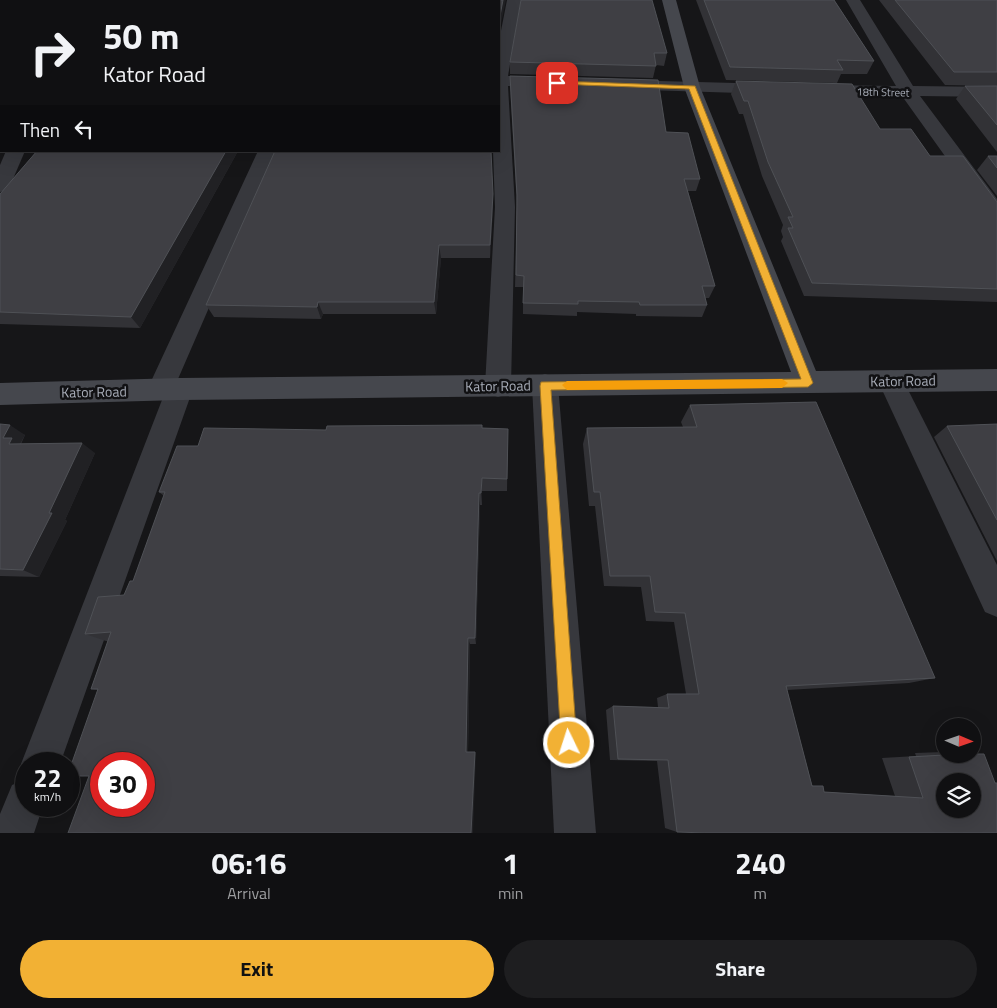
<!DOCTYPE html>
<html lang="en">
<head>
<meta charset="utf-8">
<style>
  :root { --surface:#101012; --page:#1e1e20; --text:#f1f3f6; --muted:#9c9d9f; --line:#303032; --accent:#f2b134 }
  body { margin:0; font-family:"Titillium Web",sans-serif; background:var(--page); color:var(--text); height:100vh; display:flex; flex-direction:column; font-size:19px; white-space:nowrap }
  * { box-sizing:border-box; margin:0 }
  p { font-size:16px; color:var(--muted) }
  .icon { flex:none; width:28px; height:28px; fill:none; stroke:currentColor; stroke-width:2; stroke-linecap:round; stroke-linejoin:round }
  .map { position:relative; height:833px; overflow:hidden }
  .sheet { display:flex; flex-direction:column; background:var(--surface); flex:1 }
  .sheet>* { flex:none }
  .guide { position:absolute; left:0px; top:0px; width:500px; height:152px; box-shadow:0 5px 20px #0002,0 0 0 1px var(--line); background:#101012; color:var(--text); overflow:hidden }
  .needle { width:32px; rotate:92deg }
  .buttons { position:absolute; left:936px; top:718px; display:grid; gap:10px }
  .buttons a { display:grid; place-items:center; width:45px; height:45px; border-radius:50%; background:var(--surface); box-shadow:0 5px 20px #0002,0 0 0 1px var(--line); font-size:25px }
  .speed { position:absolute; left:15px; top:752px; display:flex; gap:10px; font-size:25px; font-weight:700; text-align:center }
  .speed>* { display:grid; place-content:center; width:65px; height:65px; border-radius:50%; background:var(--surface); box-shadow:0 5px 20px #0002,0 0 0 1px var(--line); line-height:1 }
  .speed small { font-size:12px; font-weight:400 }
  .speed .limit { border:8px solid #d22; background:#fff; color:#111 }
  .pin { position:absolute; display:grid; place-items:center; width:42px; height:42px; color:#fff; margin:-21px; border-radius:10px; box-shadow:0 2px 8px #0006 }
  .me { position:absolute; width:55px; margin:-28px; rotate:356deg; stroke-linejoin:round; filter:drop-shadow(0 0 4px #0008) }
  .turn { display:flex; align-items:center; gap:18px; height:105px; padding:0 20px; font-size:22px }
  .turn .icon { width:65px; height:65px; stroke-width:2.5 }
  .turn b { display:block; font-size:35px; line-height:42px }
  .then { display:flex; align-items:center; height:48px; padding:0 20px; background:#0003; gap:10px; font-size:19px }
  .eta { display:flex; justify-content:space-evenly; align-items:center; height:85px; text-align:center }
  .eta b { font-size:30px; font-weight:700; line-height:35px }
  .action { display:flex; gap:10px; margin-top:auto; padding:10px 20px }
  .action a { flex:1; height:58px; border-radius:30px; background:var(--accent); color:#111; font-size:20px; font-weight:700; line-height:58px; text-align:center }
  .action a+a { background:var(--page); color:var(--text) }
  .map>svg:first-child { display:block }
</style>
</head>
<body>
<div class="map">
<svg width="997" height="833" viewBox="0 0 997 833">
  <rect width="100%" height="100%" fill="#161618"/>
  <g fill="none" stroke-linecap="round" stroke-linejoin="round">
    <g fill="#37383d" fill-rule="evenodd">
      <path d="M507 0H521L508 76 548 77 554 78 556 82 554 86 548 87 508 86 515 207 511 386 507 394 498 397 489 394 485 386 495 207 493 151H499V41Z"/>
      <path d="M846 0H860L913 86 997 87V97L920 96 997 199V221L990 219 902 96 819 95 813 94 811 90 813 86 819 85 896 86Z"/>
      <path d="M0 60 1 61V71H0Z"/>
      <path d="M621 80 771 84 777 85 779 89 777 93 771 94 615 89 613 85 615 81Z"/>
      <path d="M6 151H25L10 186 7 190 0 192V165Z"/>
      <path d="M258 151H277L178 379 189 381 193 389 60 764H26V778L21 764 162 400 151 398 147 390Z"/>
      <path d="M891 370 900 374 997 565V617L985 612 878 381 882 374Z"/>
      <path d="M545 374 554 377 558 385 596 833H554L532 385 536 377Z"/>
      <path d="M26 779V806H43L34 833H0V814L12 785Z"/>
    </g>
    <path fill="#45474d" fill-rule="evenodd" d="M662 0H676L700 87 816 371 997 369V391L180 400 0 405V383L180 378 791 372 684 87Z"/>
  </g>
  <g fill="#323236">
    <path d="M0 0 1 1V58H0Z"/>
    <path d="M521 0 667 53 664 66 656 65 653 78 510 74V62Z"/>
    <path d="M696 0H834L874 61 867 74H841L837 83 726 80Z"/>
    <path d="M879 0H997V152L956 99 965 86H995L945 85Z"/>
    <path d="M510 76 666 132 700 179 696 191H688L715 286 709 298H705L707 305 702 317 636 316V314L577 312V316L523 314V287H515L517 207 510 88Z"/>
    <path d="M736 81 880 129 930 156 997 202V302L804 296 781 241 783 237 781 231 783 225 762 176 743 114H739L731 94Z"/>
    <path d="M37 151H238L140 328 0 324V194Z"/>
    <path d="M988 156H997V196L977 170Z"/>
    <path d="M493 207 490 258H441L436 314H323L321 319 214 317 206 305Z"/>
    <path d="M690 405 935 678 909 683 787 690 812 785 824 792 895 796 882 758 916 756 915 753 943 752 997 833 677 832 665 828 657 761 610 760 606 710 613 706 658 707 657 698 667 694H686L674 622 646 621 641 587 604 586 595 506H589L583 444 587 428 683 427 681 422Z"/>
    <path d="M0 424 25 435 21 444 95 453 65 520 67 521 39 577 0 576Z"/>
    <path d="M997 424V561L934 437 947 426Z"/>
    <path d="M483 428 508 429 507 491H482V505H480L476 644H470L468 752 476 753 89 776 98 690 91 689 108 641H106L85 634 124 595 133 581 164 496 159 492 198 446 326 430Z"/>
  </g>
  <g fill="#212124">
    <path d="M141 0H172L170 1H138Z"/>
    <path d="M503 0H506L499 33V21Z"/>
    <path d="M226 151H238L140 328 131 317Z"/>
    <path d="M493 194V207L490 258V245Z"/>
    <path d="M439 245 441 258 436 314 434 302Z"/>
    <path d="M318 302 323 314 321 319 317 307Z"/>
    <path d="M10 425 25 435 20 444H9L3 438Z"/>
    <path d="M82 443 95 453 65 520 67 521 39 577 23 570Z"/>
    <path d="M482 478V505L481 493Z"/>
    <path d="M479 493 480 505 476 644 475 638Z"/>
    <path d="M468 638 470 644 468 753 466 752Z"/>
    <path d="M475 752 476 753 473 833H471Z"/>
  </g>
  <g fill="#3f3f44" stroke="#4f5156" fill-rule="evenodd">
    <path d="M0 0H141L138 1H1V46H0Z"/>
    <path d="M173 0H503L499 21V1H172Z"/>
    <path d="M521 0H652L667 53H654L656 66 510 62Z"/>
    <path d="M704 0H834L874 61 837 60 843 70 730 67Z"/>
    <path d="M895 0H997V72H954Z"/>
    <path d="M510 76 658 80 666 132 688 133 700 179H684L715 286H702L707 305H640L639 302 578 301V304L523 303 524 276 516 275 517 195Z"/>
    <path d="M736 81 852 84 880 129H911L930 156H963L997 202V289L812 283 788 228H793L788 217H793L768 162 748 101H744Z"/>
    <path d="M965 86H997V125Z"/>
    <path d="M37 151H226L131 317 0 312V194Z"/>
    <path d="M275 151H491L493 194 490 245H439L434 302H318L317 307 206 305Z"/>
    <path d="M988 156H997V168Z"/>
    <path d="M816 402 935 678 786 686 812 786H823L824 792 923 798 909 757 944 755 943 752H945V754H984L995 783H997V833H706L677 832 668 760 618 759 613 706 669 708 667 694H699L685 613 655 612 650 576H610L600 492H594L587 428 697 427 690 405ZM945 781H972V809H945Z"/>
    <path d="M0 424 10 425 3 438H12L9 444 82 443 49 513H52L23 570 0 569Z"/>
    <path d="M997 424V520L947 426Z"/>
    <path d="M482 425V428L508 429 507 479 482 478 481 493H479L475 638H468L466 752H475L471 833H68L89 776H69V771L98 689H91L111 632 85 634 98 597 124 595 130 581H133L165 492H159L177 446H198L204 428 326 430 327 426ZM101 764H144V806H101Z"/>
  </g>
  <path fill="#f2b134" stroke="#9d7322" d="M557 81 695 86 813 383 808 387 551 390 577 743 575 749 569 751 564 749 561 743 540 386 541 382 801 379 689 89 554 84Z"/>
  <path fill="#f59e0b" d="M782 379 788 383 782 388 567 390 562 385 567 381Z"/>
  <g text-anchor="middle" stroke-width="5" stroke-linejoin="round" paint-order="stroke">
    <g font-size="11" fill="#a8adb8" stroke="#111113">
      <text transform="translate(883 92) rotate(1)" y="4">18th Street</text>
    </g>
    <g font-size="14" fill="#a8adb8" stroke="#111113">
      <text transform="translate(903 381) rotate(-1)" y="5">Kator Road</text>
      <text transform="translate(498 386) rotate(-1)" y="5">Kator Road</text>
      <text transform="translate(94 392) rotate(-1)" y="5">Kator Road</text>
    </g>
  </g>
</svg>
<div class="buttons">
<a><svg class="needle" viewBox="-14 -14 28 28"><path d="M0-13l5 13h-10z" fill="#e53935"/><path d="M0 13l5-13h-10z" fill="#9c9d9f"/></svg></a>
<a><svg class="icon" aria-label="layers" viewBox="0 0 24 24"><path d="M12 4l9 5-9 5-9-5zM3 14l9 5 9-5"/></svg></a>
</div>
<div class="speed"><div>22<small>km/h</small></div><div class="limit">30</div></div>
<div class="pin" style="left:557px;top:83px;background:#d93025"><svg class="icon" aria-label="arrive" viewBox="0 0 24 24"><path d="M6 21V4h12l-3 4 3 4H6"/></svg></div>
<svg class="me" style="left:569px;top:743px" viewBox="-20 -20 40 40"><circle r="17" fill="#f2b134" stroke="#fff" stroke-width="3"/><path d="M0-11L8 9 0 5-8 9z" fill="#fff"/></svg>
<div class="guide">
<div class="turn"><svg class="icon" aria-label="right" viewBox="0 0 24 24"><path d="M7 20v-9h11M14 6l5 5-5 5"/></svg><div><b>50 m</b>Kator Road</div></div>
<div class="then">Then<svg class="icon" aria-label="left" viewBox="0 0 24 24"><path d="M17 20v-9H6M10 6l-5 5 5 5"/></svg></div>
</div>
</div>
<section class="sheet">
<div class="eta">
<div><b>06:16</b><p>Arrival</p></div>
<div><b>1</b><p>min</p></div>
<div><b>240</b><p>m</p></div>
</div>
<div class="action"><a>Exit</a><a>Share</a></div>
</section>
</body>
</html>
